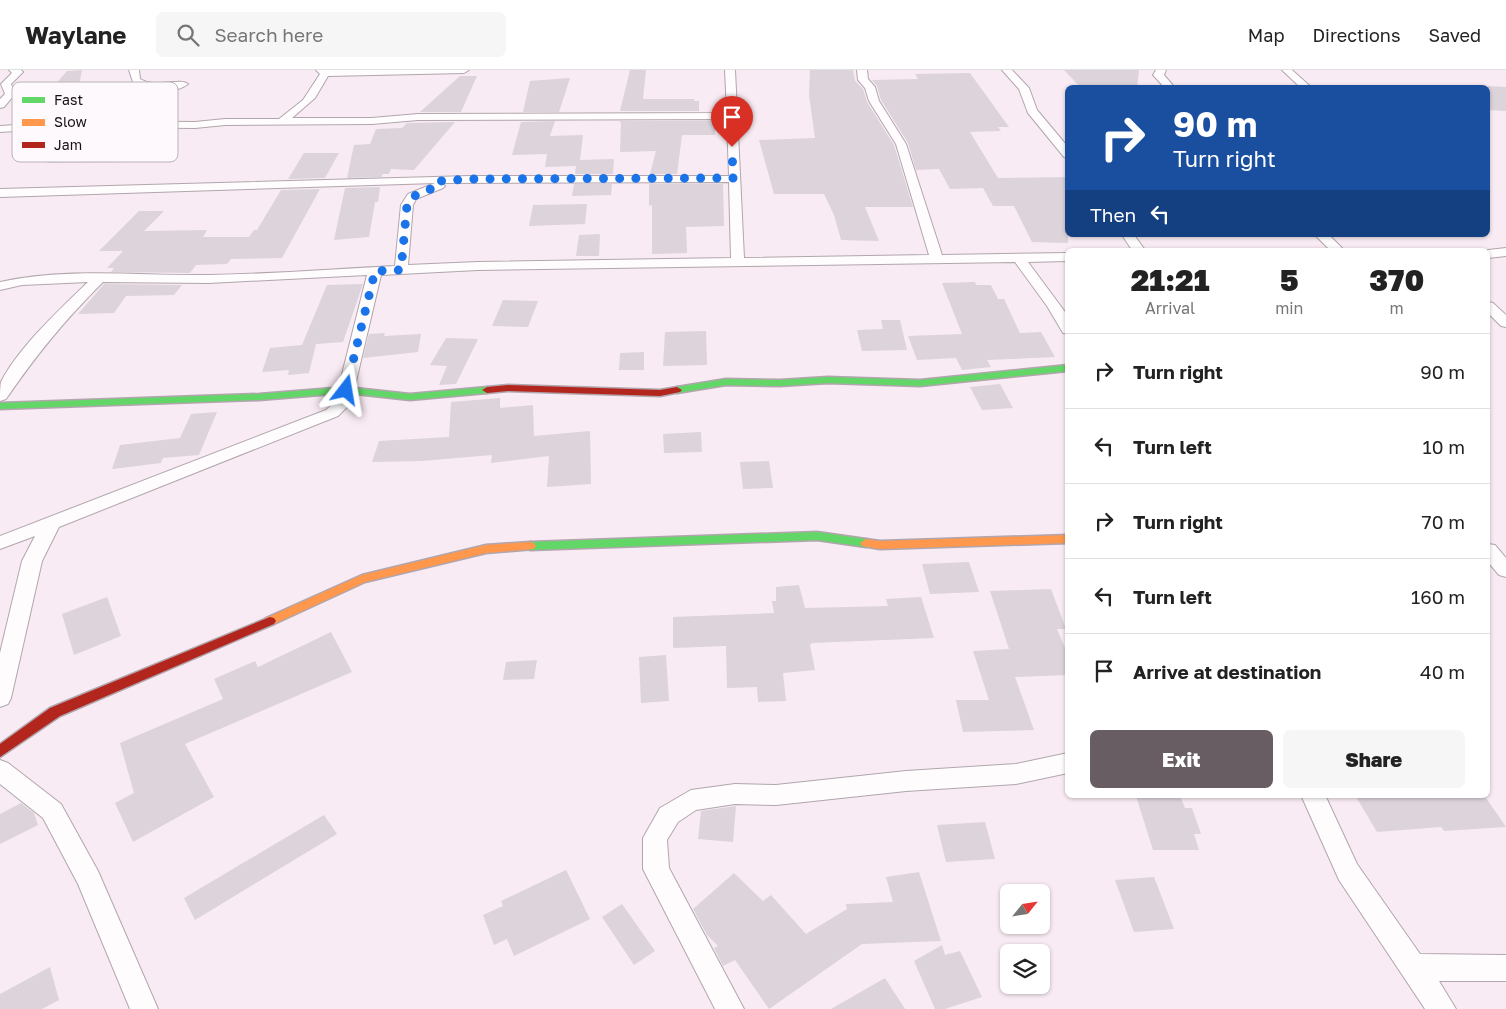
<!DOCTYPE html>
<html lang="en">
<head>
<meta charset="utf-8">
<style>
  :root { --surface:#fff; --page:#f6f6f6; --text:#222; --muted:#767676; --line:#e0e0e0; --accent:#675d63 }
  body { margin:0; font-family:"Golos Text",sans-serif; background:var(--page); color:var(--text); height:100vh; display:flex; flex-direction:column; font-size:19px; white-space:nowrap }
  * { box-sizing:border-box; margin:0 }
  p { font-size:16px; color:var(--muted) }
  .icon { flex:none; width:28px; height:28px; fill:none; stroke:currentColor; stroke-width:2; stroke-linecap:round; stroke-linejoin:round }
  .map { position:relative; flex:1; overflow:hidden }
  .panel { position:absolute; left:1065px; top:178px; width:425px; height:550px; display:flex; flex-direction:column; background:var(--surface); border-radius:8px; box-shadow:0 1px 4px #0004 }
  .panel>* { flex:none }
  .banner { position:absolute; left:1065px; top:15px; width:425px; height:152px; border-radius:8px; box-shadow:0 1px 4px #0004; background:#1a4fa0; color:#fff; overflow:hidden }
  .needle { width:32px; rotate:60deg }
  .tools { position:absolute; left:1000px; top:814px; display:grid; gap:10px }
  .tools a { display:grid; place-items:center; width:50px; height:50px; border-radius:8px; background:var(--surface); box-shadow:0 1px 4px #0004; font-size:25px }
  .pin { position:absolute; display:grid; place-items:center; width:42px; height:42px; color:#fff; margin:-51px -21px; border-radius:50% 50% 50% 0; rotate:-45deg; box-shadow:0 0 5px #0007 }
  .pin .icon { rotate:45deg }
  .me { position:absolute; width:55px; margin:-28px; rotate:14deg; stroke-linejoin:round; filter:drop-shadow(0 0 4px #0008) }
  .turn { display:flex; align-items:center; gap:18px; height:105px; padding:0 25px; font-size:22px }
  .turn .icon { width:65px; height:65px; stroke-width:2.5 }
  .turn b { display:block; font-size:35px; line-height:42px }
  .then { display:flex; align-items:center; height:48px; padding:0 25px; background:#0003; gap:10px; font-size:19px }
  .eta { display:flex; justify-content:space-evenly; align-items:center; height:85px; text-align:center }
  .eta b { font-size:30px; font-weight:800; line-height:35px }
  .cta { display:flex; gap:10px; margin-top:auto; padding:10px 25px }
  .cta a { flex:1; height:58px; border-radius:8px; background:var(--accent); color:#fff; font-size:20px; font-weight:800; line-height:58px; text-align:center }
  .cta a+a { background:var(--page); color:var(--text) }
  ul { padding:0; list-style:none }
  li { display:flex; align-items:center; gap:15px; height:75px; padding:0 25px; border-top:1px solid var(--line) }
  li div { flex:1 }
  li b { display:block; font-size:19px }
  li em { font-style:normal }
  header { display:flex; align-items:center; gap:30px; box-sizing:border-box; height:70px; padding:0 25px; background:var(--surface); border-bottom:1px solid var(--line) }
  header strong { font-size:24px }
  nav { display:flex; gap:28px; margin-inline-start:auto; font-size:18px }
  .search { width:350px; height:45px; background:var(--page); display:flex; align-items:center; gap:12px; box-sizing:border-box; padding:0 18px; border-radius:8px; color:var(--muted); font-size:19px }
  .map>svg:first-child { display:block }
</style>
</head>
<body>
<header>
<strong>Waylane</strong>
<div class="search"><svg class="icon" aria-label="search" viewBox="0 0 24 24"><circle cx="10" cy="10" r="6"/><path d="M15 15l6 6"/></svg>Search here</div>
<nav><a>Map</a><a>Directions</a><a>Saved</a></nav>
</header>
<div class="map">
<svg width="1506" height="939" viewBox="0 0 1506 939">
  <rect width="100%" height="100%" fill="#f9ebf3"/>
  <g fill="#dcd3db">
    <path d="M82 0 77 27 63 45 27 47 67 1Z"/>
    <path d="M630 0H646L643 29H694V31H699V41H620Z"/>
    <path d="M810 0H853L855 11 863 19 867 32 894 75 913 137H865L879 171 841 170 834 145 824 124H774L759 70 815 68 809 25Z"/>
    <path d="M1064 0H1139L1137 18H1081Z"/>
    <path d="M970 3 1009 57H998L1001 61 970 62 998 108 1068 107V173L1032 172 1014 136H993L983 118 950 119 939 99 916 100 908 73 881 30 877 16 872 10 918 9 915 4Z"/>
    <path d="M460 6H477L461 42H420Z"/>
    <path d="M570 8 559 42H523L530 11Z"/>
    <path d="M1488 16 1506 17V41L1488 40Z"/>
    <path d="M555 51 550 66 583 65 580 90 614 89 613 104H575L576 96 545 97 547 84 512 85 521 52Z"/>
    <path d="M618 51H715V65H682L677 104H650L656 81 620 82 621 52Z"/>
    <path d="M455 52 414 100 391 99 389 104H382V107L347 108 354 75 370 74 376 59 402 58 407 53Z"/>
    <path d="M155 61 151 66H170L141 92 46 93 56 85H40L66 63Z"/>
    <path d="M304 83H339L325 108 288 109Z"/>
    <path d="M574 114H612L611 125 572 126Z"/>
    <path d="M649 114H723L724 156 686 157 687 183 652 184V135L649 136Z"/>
    <path d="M380 117 378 132H375L369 167 334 170 345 118Z"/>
    <path d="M320 119 282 188 231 189 227 194 196 195 190 203 111 202 114 198H107L123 181H99L139 141H164L144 161 207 160 203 167H249L254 160H257L281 120Z"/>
    <path d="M587 134 585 154 529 156 533 135Z"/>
    <path d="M600 164 599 186H576L579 165Z"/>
    <path d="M975 212 976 215H991L998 229H1004L1020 263 1041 262 1055 287 987 290 991 297 962 300 956 288 917 290 908 266 962 264 942 213Z"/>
    <path d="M104 214 182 215 174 225 126 226 114 243 78 244Z"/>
    <path d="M363 214 343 272 316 274 309 303 288 305 289 300 262 302 270 278 302 275 327 215Z"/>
    <path d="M503 230 538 231 528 257 492 256Z"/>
    <path d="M881 250H900L907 280 862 281 857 260 883 259Z"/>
    <path d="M706 261 707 295 663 296 665 262Z"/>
    <path d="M385 263 384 266 421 264 418 282 363 288 369 264Z"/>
    <path d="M446 268 478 269 456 314 439 315 447 296 430 295Z"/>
    <path d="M644 282V300H619L620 283Z"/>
    <path d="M1000 314 1013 338 982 340 970 317Z"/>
    <path d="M500 328V338L533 335 534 366 590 361 591 414 547 417 549 386 491 393 492 385 422 391 372 392 379 371 449 367 451 332Z"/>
    <path d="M217 342 199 385 163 388 161 393 112 399 120 375 180 368 191 344Z"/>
    <path d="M701 362 702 382 664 383 663 364Z"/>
    <path d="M769 391 773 418 743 419 740 392Z"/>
    <path d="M969 492 979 522 930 524 922 494Z"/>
    <path d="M799 515 805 538 888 536 886 529 921 527 934 568 812 573 810 575 815 600 783 603 786 631 758 632 757 617 727 618 726 576 673 578V547L774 543 772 531H776V517Z"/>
    <path d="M1051 519 1066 559H1057L1068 585V605L1015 607 1034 660 963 662 956 630H989L973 581 1009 579 990 521Z"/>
    <path d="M107 527 121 566 74 585 62 544Z"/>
    <path d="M331 562 352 602 185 674 214 727 133 772 115 733 134 723 120 673 223 629 214 609 255 591 258 597Z"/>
    <path d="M666 585 669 631 641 633 639 587Z"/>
    <path d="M537 590 534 609 503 610 506 592Z"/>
    <path d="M1355 725H1484L1506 757 1444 761 1441 757 1377 762Z"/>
    <path d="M1136 726H1180L1185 738H1192L1201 764H1194L1199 780H1153Z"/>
    <path d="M21 733 34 743 38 755 0 774V744Z"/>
    <path d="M736 736 733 772 698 769 701 741Z"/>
    <path d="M324 745 337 764 195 850 184 828Z"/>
    <path d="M985 752 995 789 946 792 937 755Z"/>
    <path d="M566 800 590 849 514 886 507 869 494 875 483 845 503 836 501 831Z"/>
    <path d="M919 802 941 871 862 874 769 939 735 890 723 896 714 878 718 876 707 865 693 839 734 803 763 831 771 825 806 864 847 839 846 834 893 832 886 807Z"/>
    <path d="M1154 807 1174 859 1134 862 1115 810Z"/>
    <path d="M622 834 655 881 634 895 602 847Z"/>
    <path d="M942 875 945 885 960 881 982 927 945 939H935L914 891Z"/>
    <path d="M50 897 59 930 42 939H0V924Z"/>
    <path d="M885 908 905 939H831Z"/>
  </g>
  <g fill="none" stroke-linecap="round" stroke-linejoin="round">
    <defs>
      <g id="street">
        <path d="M9 0H21L23 2 11 14 15 24 4 37 0 38V29L5 24 1 14 12 3Z"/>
        <path d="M129 0H139L140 9C157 19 180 7 188 14 174 25 147 21 133 12Z"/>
        <path d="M316 0H469L464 3 328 6 315 28 292 48H372L418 44 727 43 725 0H735L744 188 929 185 896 74 869 31 865 18 858 10 857 0H867L868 9 875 17 879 31 906 74 942 185 1068 183V191L1028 192 1068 246V264L1063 263 1047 236 1015 192 478 200 381 205 354 320 349 335 338 346 59 457 42 491 11 628 8 634 0 637V583L22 491 35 466 0 479V466L326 340 334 333 338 320 367 205 209 213 103 212C64 251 37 284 6 329L0 331C0 325 0 317 1 312 18 278 61 238 88 212L22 215 0 220V212C68 197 139 206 209 205 271 204 333 199 395 196L401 135 408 124 435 113 0 127V119L470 106H729L727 49 418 50 372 54 225 55 195 58 76 57 0 62V56L76 51 195 52 225 49H279L303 30 320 4ZM729 112 731 188 478 192 408 195 413 135 416 129 443 118 445 116 442 113Z"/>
        <path d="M1002 0H1012L1029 18 1037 40 1068 77V88L1064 87 1028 43 1019 19Z"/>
        <path d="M1156 0H1166L1164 5 1175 18H1165L1153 5Z"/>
        <path d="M1282 0H1292L1312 18H1301Z"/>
        <path d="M1122 165H1134L1145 180H1132Z"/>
        <path d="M1315 165H1329L1344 180H1330Z"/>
        <path d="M1506 178V186L1488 188V180Z"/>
        <path d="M1488 232 1493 233 1506 245V257L1501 256 1488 243Z"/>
        <path d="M1488 474 1495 475 1506 488V507L1499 505 1488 492Z"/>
        <path d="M1068 683V703L1016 714 906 721 776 735 735 734 696 740 678 752 667 770 669 798 744 939H715L643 799V768L660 738 691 720 735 714 776 715 906 701 1016 694Z"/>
        <path d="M0 690 8 693 61 734 98 801 158 939H130L78 814 43 748 0 714Z"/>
        <path d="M1301 725H1325L1357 794 1420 884 1506 885V911H1439L1456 939H1425L1339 810Z"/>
      </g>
      <g id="fast">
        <path d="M1068 295V301L920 316 828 313 780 316 726 315 677 323 672 320 677 317 726 309 780 310 828 307 920 310Z"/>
        <path d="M346 317 410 324 487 317 492 320 487 323 410 330 346 323 259 330 0 339V333L259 324Z"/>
        <path d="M817 462 866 469 872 473 866 477 817 470 530 480 524 476 530 472Z"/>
      </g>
      <g id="slow">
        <path d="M1068 465V473L880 479 862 476 860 473 866 469 880 471Z"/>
        <path d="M530 472 534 473 536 476 534 479 486 483 365 512 274 554H266L264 551 266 548 362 505 486 475Z"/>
      </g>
      <g id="jam">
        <path d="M508 315 660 320 677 317 682 320 680 322 660 326 508 321 487 323 482 320 487 317Z"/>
        <path d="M270 547 274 548 276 551 274 554 60 646 0 687V674L50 638Z"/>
      </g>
    </defs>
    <use href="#street" stroke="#b1a6ad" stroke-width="2"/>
    <use href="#fast" stroke="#b1a6ad" stroke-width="3"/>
    <use href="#slow" stroke="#b1a6ad" stroke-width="3"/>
    <use href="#jam" stroke="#b1a6ad" stroke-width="3"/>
    <use href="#street" fill="#fefcfd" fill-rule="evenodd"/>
    <use href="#fast" fill="#63d668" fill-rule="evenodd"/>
    <use href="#slow" fill="#ff974d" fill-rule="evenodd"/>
    <use href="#jam" fill="#b3261e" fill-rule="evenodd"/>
  </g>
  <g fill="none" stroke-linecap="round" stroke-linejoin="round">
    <path stroke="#1a73e8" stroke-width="9" stroke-dasharray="0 16.2" d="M346 320 375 201 401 200 407 135 412 127 440 115V111L470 109 733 108 732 77"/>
  </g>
  <rect x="12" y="12" width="166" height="80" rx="8" fill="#fef9fc" stroke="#b9b3b7" stroke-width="1"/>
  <rect x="22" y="27" width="23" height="6" fill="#63d668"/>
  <rect x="22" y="49" width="23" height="7" fill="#ff974d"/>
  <rect x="22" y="72" width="23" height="6" fill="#b3261e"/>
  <g font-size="14" fill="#191016">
    <text x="54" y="35">Fast</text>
    <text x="54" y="57">Slow</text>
    <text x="54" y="80">Jam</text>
  </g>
</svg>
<div class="tools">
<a><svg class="needle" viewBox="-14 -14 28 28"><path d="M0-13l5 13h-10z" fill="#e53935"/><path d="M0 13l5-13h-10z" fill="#767676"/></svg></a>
<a><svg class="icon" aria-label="layers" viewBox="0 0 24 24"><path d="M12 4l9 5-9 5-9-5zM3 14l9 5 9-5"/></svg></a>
</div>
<div class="pin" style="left:732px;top:77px;background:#d93025"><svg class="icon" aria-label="arrive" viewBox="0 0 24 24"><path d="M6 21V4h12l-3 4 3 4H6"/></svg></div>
<svg class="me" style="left:346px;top:320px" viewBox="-20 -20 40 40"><path d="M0-17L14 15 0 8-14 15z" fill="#1a73e8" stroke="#fff" stroke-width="4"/></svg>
<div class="banner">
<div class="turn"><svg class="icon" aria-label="right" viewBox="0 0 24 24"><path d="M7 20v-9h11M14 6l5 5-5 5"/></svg><div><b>90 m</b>Turn right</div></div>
<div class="then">Then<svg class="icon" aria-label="left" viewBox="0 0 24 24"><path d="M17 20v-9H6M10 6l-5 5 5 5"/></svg></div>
</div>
<section class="panel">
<div class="eta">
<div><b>21:21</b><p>Arrival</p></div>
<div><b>5</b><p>min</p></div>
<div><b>370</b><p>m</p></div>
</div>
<ul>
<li><svg class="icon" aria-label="right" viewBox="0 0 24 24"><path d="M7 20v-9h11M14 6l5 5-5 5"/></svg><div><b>Turn right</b></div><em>90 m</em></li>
<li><svg class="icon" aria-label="left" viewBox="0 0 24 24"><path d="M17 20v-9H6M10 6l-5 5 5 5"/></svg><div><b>Turn left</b></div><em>10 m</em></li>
<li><svg class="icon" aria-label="right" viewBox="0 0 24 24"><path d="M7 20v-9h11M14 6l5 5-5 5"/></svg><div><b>Turn right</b></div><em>70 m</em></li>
<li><svg class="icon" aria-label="left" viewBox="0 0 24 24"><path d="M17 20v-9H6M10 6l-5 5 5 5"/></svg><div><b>Turn left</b></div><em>160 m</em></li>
<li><svg class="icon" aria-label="arrive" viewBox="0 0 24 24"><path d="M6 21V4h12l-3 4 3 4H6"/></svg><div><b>Arrive at destination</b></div><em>40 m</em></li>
</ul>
<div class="cta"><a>Exit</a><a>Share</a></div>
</section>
</div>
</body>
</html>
